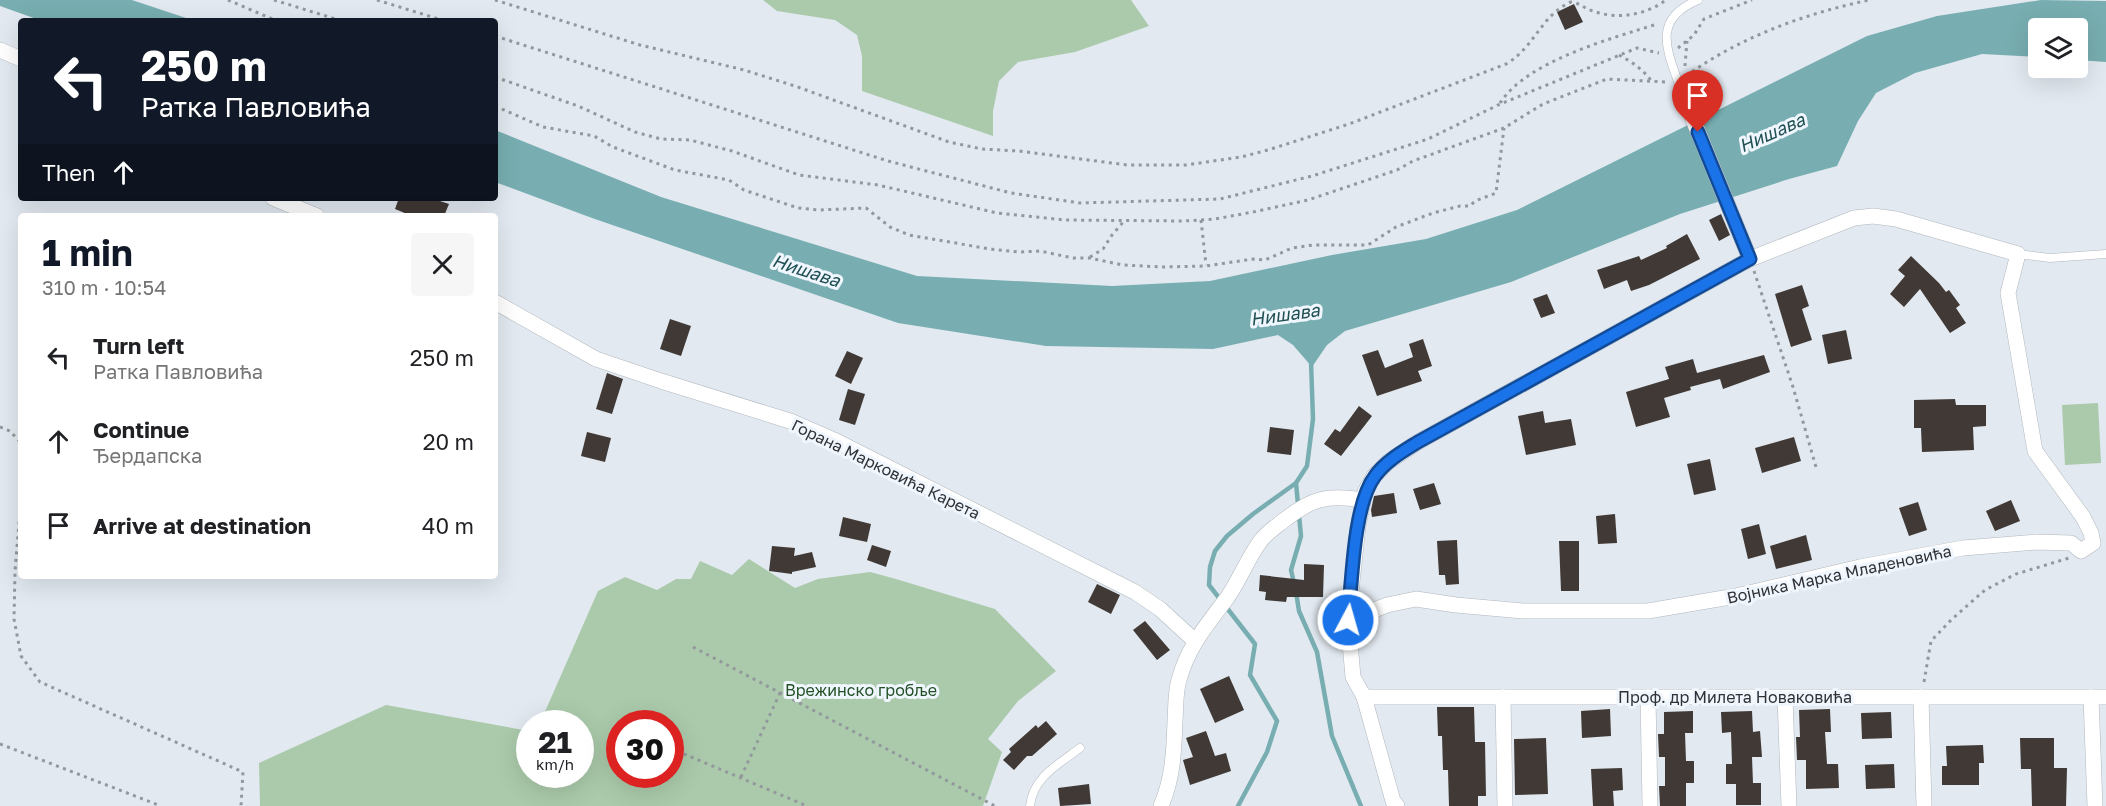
<!DOCTYPE html>
<html lang="en">
<head>
<meta charset="utf-8">
<style>
  :root { --surface:#fff; --page:#f6f6f6; --text:#202124; --muted:#757577; --accent:#111827 }
  body { margin:0; font-family:"Golos Text",sans-serif; background:var(--page); color:var(--text); height:100vh; display:flex; flex-direction:column; font-size:22px; white-space:nowrap }
  * { box-sizing:border-box; margin:0 }
  p { font-size:20px; color:var(--muted) }
  .icon { flex:none; width:33px; height:33px; fill:none; stroke:currentColor; stroke-width:2; stroke-linecap:round; stroke-linejoin:round }
  .map { position:relative; flex:1; overflow:hidden }
  .panel { position:absolute; left:18px; top:213px; width:480px; height:366px; display:flex; flex-direction:column; background:var(--surface); border-radius:6px; box-shadow:0 6px 24px #0002 }
  .panel>* { flex:none }
  .banner { position:absolute; left:18px; top:18px; width:480px; height:183px; border-radius:6px; box-shadow:0 6px 24px #0002; background:#111827; color:#fff; overflow:hidden }
  .buttons { position:absolute; left:2028px; top:18px; display:grid; gap:12px }
  .buttons a { display:grid; place-items:center; width:60px; height:60px; border-radius:6px; background:var(--surface); box-shadow:0 6px 24px #0002; font-size:30px }
  .speed { position:absolute; left:516px; top:710px; display:flex; gap:12px; font-size:30px; font-weight:700; text-align:center }
  .speed>* { display:grid; place-content:center; width:78px; height:78px; border-radius:50%; background:var(--surface); box-shadow:0 6px 24px #0002; line-height:1 }
  .speed small { font-size:15px; font-weight:400 }
  .speed .limit { border:9px solid #d22; background:#fff; color:#111 }
  .pin { position:absolute; display:grid; place-items:center; width:51px; height:51px; color:#fff; margin:-62px -26px; border-radius:50% 50% 50% 0; rotate:-45deg; box-shadow:0 0 6px #0007 }
  .pin .icon { rotate:45deg }
  .me { position:absolute; width:66px; margin:-33px; rotate:6deg; stroke-linejoin:round; filter:drop-shadow(0 0 4px #0008) }
  .turn { display:flex; align-items:center; gap:21px; height:126px; padding:0 24px; font-size:27px }
  .turn .icon { width:78px; height:78px; stroke-width:2.5 }
  .turn b { display:block; font-size:42px; line-height:51px }
  .then { display:flex; align-items:center; height:57px; padding:0 24px; background:#0003; gap:12px; font-size:22px }
  .round { display:grid; place-items:center; flex:none; width:63px; height:63px; border-radius:6px; background:var(--page) }
  .summary { display:flex; align-items:center; justify-content:space-between; height:102px; padding:0 24px }
  h1 { font-size:36px; font-weight:700; line-height:45px; color:var(--accent) }
  ul { padding:0; list-style:none }
  li { display:flex; align-items:center; gap:18px; height:84px; padding:0 24px }
  li div { flex:1 }
  li b { display:block; font-size:22px }
  li em { font-style:normal }
  .map>svg:first-child { display:block }
</style>
</head>
<body>
<div class="map">
<svg width="2106" height="806" viewBox="0 0 2106 806">
  <rect width="100%" height="100%" fill="#e2e9f0"/>
  <g fill="#abcaab" fill-rule="evenodd">
    <path d="M763 0H1131L1149 26 1075 52 1018 62 999 81 993 111V136L862 91V56L857 35 835 20 777 11Z"/>
    <path d="M2098 403 2101 463 2065 465 2062 405Z"/>
    <path d="M749 559 795 588 818 579 870 572 896 579 995 609 1056 671 1018 701 988 739 1002 752 983 806H260L259 763 386 705 529 731 530 774H580V723H540L598 591 625 577 657 590 676 579H691L700 561 732 575ZM620 723H670V774H620Z"/>
  </g>
  <g fill="#78aeb1">
    <path d="M0 0H132L195 21H42L0 6Z"/>
    <path d="M2041 0 2106 1V62L2078 60V28H2038V57L1982 54 1915 73 1876 93 1858 121 1837 166 1789 179 1680 214 1511 282 1345 331 1327 345 1312 367 1293 345 1278 335 1213 349 1046 346 898 323 592 218 495 182V130L661 197 917 276 1112 286 1210 281 1332 255 1426 239 1517 210 1867 36 1937 16Z"/>
  </g>
  <g fill="none" stroke-linecap="round" stroke-linejoin="round">
    <g stroke="#78aeb1" stroke-width="4.5">
      <path d="M1294 583 1291 570 1301 536 1296 483"/>
      <path d="M1296 592 1299 611 1317 652 1332 736 1361 806"/>
      <path d="M1238 806 1267 752 1277 721 1250 675 1255 644 1209 585 1210 567 1215 551 1227 536 1253 514 1296 483 1307 466 1313 419 1311 361"/>
    </g>
  </g>
  <g fill="#403935">
    <path d="M1574 4 1583 22 1565 30 1557 12Z"/>
    <path d="M399 198H431L449 204 444 216H412L395 209Z"/>
    <path d="M1721 214 1730 235 1719 241 1709 220Z"/>
    <path d="M1687 234 1700 259 1649 285 1631 291 1627 280 1604 289 1597 270 1639 256 1641 260 1667 248 1666 246Z"/>
    <path d="M1911 256 1939 283 1946 292 1949 290 1960 305 1956 308 1966 323 1950 333 1920 289 1904 307 1890 294 1905 276 1898 270Z"/>
    <path d="M1802 285 1809 306 1802 309 1812 340 1791 347 1775 294Z"/>
    <path d="M1547 294 1555 313 1541 318 1533 299Z"/>
    <path d="M670 319 691 326 681 356 660 349Z"/>
    <path d="M1846 330 1852 359 1828 364 1822 335Z"/>
    <path d="M1423 339 1432 366 1418 371 1422 381 1377 396 1362 355 1378 350 1385 368 1413 357 1409 344Z"/>
    <path d="M847 351 863 358 851 384 835 376Z"/>
    <path d="M1764 355 1770 372 1723 389 1720 379 1690 387 1691 390 1664 398 1670 417 1636 427 1626 392 1669 379 1665 367 1693 359 1697 373Z"/>
    <path d="M607 373 623 379 612 414 596 409Z"/>
    <path d="M848 389 865 394 855 425 839 420Z"/>
    <path d="M1955 399 1956 405H1986V426L1973 427 1974 450 1922 452 1921 428H1914V400Z"/>
    <path d="M1359 406 1372 416 1341 456 1324 444 1335 429 1340 432Z"/>
    <path d="M1543 411 1545 423 1571 419 1576 445 1526 455 1518 416Z"/>
    <path d="M1270 427 1294 430 1291 455 1267 452Z"/>
    <path d="M587 432 611 438 605 462 581 456Z"/>
    <path d="M1794 437 1801 461 1762 473 1755 448Z"/>
    <path d="M1710 459 1716 490 1694 495 1687 464Z"/>
    <path d="M1434 483 1441 504 1420 510 1413 489Z"/>
    <path d="M1394 493 1397 513 1372 517 1371 510 1374 496Z"/>
    <path d="M2011 500 2020 521 1995 531 1986 511Z"/>
    <path d="M1918 502 1927 530 1909 536 1899 508Z"/>
    <path d="M1615 514 1617 543 1598 544 1596 516Z"/>
    <path d="M843 517 871 524 867 542 839 536Z"/>
    <path d="M1759 524 1766 554 1748 559 1741 529Z"/>
    <path d="M1806 535 1812 560 1776 569 1770 546Z"/>
    <path d="M1457 540 1459 584 1446 585 1445 575H1439L1437 541Z"/>
    <path d="M1559 541H1579V591H1561Z"/>
    <path d="M872 545 891 551 886 567 867 560Z"/>
    <path d="M772 546 795 548 794 556 812 552 816 567 792 572V574L769 571Z"/>
    <path d="M1304 564 1324 565 1323 597H1287L1286 602 1265 600 1266 592 1259 591 1260 575 1304 580Z"/>
    <path d="M1097 584 1120 595 1111 614 1088 602Z"/>
    <path d="M1145 621 1170 650 1157 660 1133 630Z"/>
    <path d="M1229 676 1244 710 1215 723 1200 689Z"/>
    <path d="M1437 707H1474L1475 742H1485L1486 796H1478V806H1449L1448 770H1443L1442 736H1438Z"/>
    <path d="M1610 709 1611 736 1582 738 1581 711Z"/>
    <path d="M1830 709 1831 732H1825L1827 764H1838L1839 788 1806 789V760H1797L1796 737H1800L1799 710Z"/>
    <path d="M1693 711V733H1685L1686 761H1694V783H1686V806H1660L1659 786H1665V757H1659L1658 734H1664V712Z"/>
    <path d="M1752 711 1753 732 1760 731 1762 757H1752L1753 783H1761V805H1736V784H1726V764H1732L1731 732 1722 733 1721 712Z"/>
    <path d="M1891 712 1892 738 1862 739 1861 713Z"/>
    <path d="M1046 721 1057 734 1032 756H1027L1014 770 1003 760 1011 752 1009 749 1036 725 1038 728Z"/>
    <path d="M1206 731 1215 756 1226 753 1231 771 1190 785 1183 760 1193 757 1186 738Z"/>
    <path d="M1546 738 1548 794 1515 795 1514 739Z"/>
    <path d="M2020 738H2054V768H2067L2066 806H2032L2031 769H2021Z"/>
    <path d="M1983 745 1984 763H1979V785H1942V766H1947L1946 746Z"/>
    <path d="M1894 764 1895 788 1866 789 1865 765Z"/>
    <path d="M1622 768 1623 790 1613 791 1614 806H1593L1591 769Z"/>
    <path d="M1089 784 1091 804 1060 806 1058 788Z"/>
  </g>
  <g fill="none" stroke-linecap="round" stroke-linejoin="round">
    <defs>
      <g id="service">
        <path d="M1681 90C1668 52 1650 20 1698 0"/>
        <path d="M2018 254 2050 258 2106 254"/>
        <path d="M1030 806C1033 777 1059 764 1080 748"/>
      </g>
      <g id="minor">
        <path d="M0 50 21 59"/>
        <path d="M273 198 317 216"/>
        <path d="M495 302 596 359 661 381 793 422 834 440 1135 592 1160 609 1195 641"/>
        <path d="M1348 620 1387 605 1416 599 1456 605 1523 611H1648L1736 596 1860 567 1963 548 2036 542 2071 543 2081 551 2093 543 2091 533 2083 517 2035 451 2008 293 2018 254 1896 219 1873 216 1854 218 1750 259"/>
        <path d="M1364 697H2106"/>
        <path d="M1503 697 1505 806"/>
        <path d="M1648 697 1650 806"/>
        <path d="M1921 697 1924 806"/>
        <path d="M2091 697 2095 806"/>
        <path d="M1785 698 1789 806"/>
        <path d="M1161 806C1173 778 1174 751 1175 721 1176 708 1175 693 1179 680 1188 646 1207 625 1227 598 1239 581 1247 560 1259 543 1265 534 1274 528 1283 521 1311 499 1326 494 1362 500"/>
        <path d="M1397 806 1393 801 1364 697 1353 677 1348 620 1358 526 1365 492 1374 476 1388 462 1418 442 1750 259 1681 90"/>
      </g>
    </defs>
    <use href="#service" stroke="#b1b7be" stroke-width="9"/>
    <use href="#minor" stroke="#b1b7be" stroke-width="16"/>
    <g stroke="#93989d" stroke-width="3" stroke-dasharray="3 4.5" stroke-linecap="butt">
      <path d="M228 0 277 21"/>
      <path d="M274 0 342 21"/>
      <path d="M377 0 445 21"/>
      <path d="M495 0 640 45 744 70 795 86 949 142 982 149 1019 151 1127 165H1186L1241 157 1268 150 1349 124 1506 64C1535 47 1541 15 1571 2 1580 3 1585 9 1593 11 1617 20 1646 15 1666 0"/>
      <path d="M495 36 888 161 1011 193 1080 203 1220 199 1312 176 1428 139 1498 105 1637 48 1659 53"/>
      <path d="M1678 48 1694 35 1704 19 1752 0"/>
      <path d="M1619 55C1632 62 1644 70 1652 82"/>
      <path d="M1685 66 1687 41"/>
      <path d="M1686 76C1740 37 1804 14 1869 0"/>
      <path d="M495 77 578 106 635 132 661 139 690 140 732 151 799 175 878 185 997 213 1065 220 1184 221 1215 219 1253 212 1308 200 1397 170 1413 161 1504 128 1543 104 1607 79 1666 82"/>
      <path d="M1500 103C1527 61 1610 39 1657 24"/>
      <path d="M495 106 543 127 594 136 613 147 675 170 729 180 744 190 798 208 818 210 866 208 890 227 909 235 990 249 1019 252 1040 251 1073 258H1089L1123 265 1162 267 1206 266 1253 259 1265 260 1292 248 1313 245H1368L1396 227 1433 213 1460 206H1470L1475 201 1496 193 1504 128"/>
      <path d="M1201 220 1206 265"/>
      <path d="M1090 257 1103 249 1112 235 1125 220"/>
      <path d="M1754 271 1793 387 1816 467"/>
      <path d="M0 427 10 431 21 443"/>
      <path d="M21 499 15 571 14 619 21 656 40 682 243 772 241 806"/>
      <path d="M693 647 995 806"/>
      <path d="M1924 682 1931 641 1952 619 1985 590 2016 574 2069 558"/>
      <path d="M0 744 161 806"/>
      <path d="M670 748 807 806"/>
      <path d="M741 777 780 693"/>
    </g>
    <use href="#service" stroke="#fff" stroke-width="8"/>
    <use href="#minor" stroke="#fff" stroke-width="15"/>
  </g>
  <g fill="none" stroke-linecap="round" stroke-linejoin="round">
    <defs>
      <path id="route" d="M1348 620C1352 583 1353 505 1375 476 1386 461 1402 452 1418 442L1750 259 1698 132"/>
    </defs>
    <use href="#route" stroke="#114b97" stroke-width="15"/>
    <use href="#route" stroke="#1a73e8" stroke-width="10"/>
  </g>
  <g text-anchor="middle" stroke-width="6" stroke-linejoin="round" paint-order="stroke">
    <g font-size="16" fill="#2f3134" stroke="#f0f6fe">
      <text transform="translate(886 469) rotate(26)" y="6">Горана Марковића Карета</text>
      <text transform="translate(1839 574) rotate(-12)" y="6">Војника Марка Младеновића</text>
      <text x="1735" y="703">Проф. др Милета Новаковића</text>
    </g>
    <g font-size="16" fill="#225126" stroke="#f0f6fe">
      <text x="861" y="696">Врежинско гробље</text>
    </g>
    <g font-size="18" font-style="italic" fill="#205053" stroke="#f0f6fe">
      <text transform="translate(1772 133) rotate(-24)" y="6">Нишава</text>
      <text transform="translate(806 271) rotate(18)" y="6">Нишава</text>
      <text transform="translate(1285 315) rotate(-8)" y="6">Нишава</text>
    </g>
  </g>
</svg>
<div class="buttons">
<a><svg class="icon" aria-label="layers" viewBox="0 0 24 24"><path d="M12 4l9 5-9 5-9-5zM3 14l9 5 9-5"/></svg></a>
</div>
<div class="speed"><div>21<small>km/h</small></div><div class="limit">30</div></div>
<div class="pin" style="left:1698px;top:132px;background:#d93025"><svg class="icon" aria-label="arrive" viewBox="0 0 24 24"><path d="M6 21V4h12l-3 4 3 4H6"/></svg></div>
<svg class="me" style="left:1348px;top:620px" viewBox="-20 -20 40 40"><circle r="17" fill="#1a73e8" stroke="#fff" stroke-width="3"/><path d="M0-11L8 9 0 5-8 9z" fill="#fff"/></svg>
<div class="banner">
<div class="turn"><svg class="icon" aria-label="left" viewBox="0 0 24 24"><path d="M17 20v-9H6M10 6l-5 5 5 5"/></svg><div><b>250 m</b>Ратка Павловића</div></div>
<div class="then">Then<svg class="icon" aria-label="ahead" viewBox="0 0 24 24"><path d="M12 20V5M6 11l6-6 6 6"/></svg></div>
</div>
<section class="panel">
<div class="summary"><div><h1>1 min</h1><p>310 m · 10:54</p></div><a class="round"><svg class="icon" aria-label="close" viewBox="0 0 24 24"><path d="M6 6l12 12M18 6L6 18"/></svg></a></div>
<ul>
<li><svg class="icon" aria-label="left" viewBox="0 0 24 24"><path d="M17 20v-9H6M10 6l-5 5 5 5"/></svg><div><b>Turn left</b><p>Ратка Павловића</p></div><em>250 m</em></li>
<li><svg class="icon" aria-label="ahead" viewBox="0 0 24 24"><path d="M12 20V5M6 11l6-6 6 6"/></svg><div><b>Continue</b><p>Ђердапска</p></div><em>20 m</em></li>
<li><svg class="icon" aria-label="arrive" viewBox="0 0 24 24"><path d="M6 21V4h12l-3 4 3 4H6"/></svg><div><b>Arrive at destination</b></div><em>40 m</em></li>
</ul>
</section>
</div>
</body>
</html>
